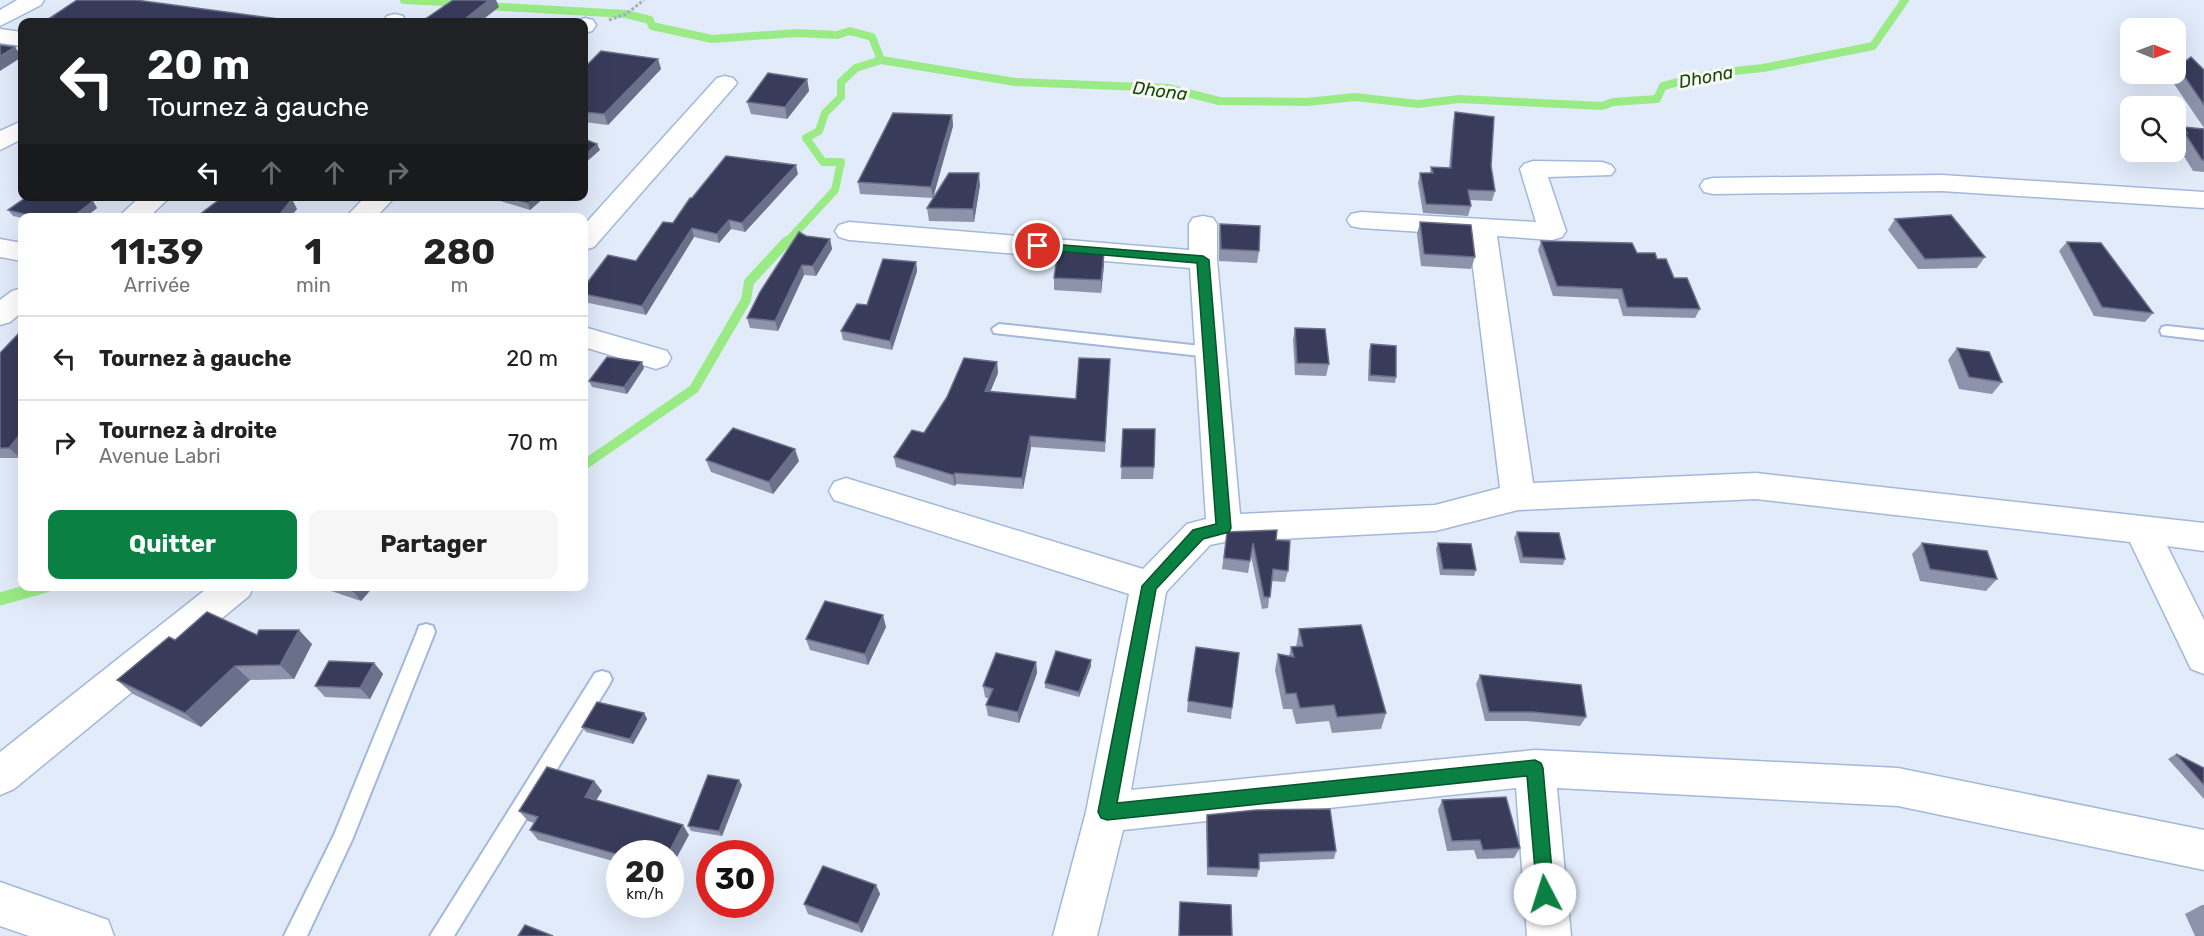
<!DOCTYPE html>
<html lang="fr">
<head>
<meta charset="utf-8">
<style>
  :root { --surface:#fff; --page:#f6f6f6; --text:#222; --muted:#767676; --line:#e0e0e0; --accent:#0b8043 }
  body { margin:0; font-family:Rubik,sans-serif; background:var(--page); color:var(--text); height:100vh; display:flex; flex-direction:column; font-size:22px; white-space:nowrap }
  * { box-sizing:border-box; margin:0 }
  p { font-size:20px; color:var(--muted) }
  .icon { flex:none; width:33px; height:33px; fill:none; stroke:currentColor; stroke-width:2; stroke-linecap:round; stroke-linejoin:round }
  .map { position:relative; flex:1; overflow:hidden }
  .panel { position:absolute; left:18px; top:213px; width:570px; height:378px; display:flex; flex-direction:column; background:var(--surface); border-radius:12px; box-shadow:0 6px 24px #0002 }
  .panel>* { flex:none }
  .top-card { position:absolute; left:18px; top:18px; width:570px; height:183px; border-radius:12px; box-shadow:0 6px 24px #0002; background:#202124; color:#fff; overflow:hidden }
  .needle { width:39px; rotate:91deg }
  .fabs { position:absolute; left:2120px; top:18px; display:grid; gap:12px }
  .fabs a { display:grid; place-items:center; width:66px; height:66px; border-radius:12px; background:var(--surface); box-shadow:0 6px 24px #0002; font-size:30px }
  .speed { position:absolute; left:606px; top:840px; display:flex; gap:12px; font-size:30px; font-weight:700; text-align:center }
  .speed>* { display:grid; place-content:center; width:78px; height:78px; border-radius:50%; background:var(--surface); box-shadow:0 6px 24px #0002; line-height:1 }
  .speed small { font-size:15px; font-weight:400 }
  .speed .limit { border:9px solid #d22; background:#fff; color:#111 }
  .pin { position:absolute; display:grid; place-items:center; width:51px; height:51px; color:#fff; margin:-26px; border:3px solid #fff; border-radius:50%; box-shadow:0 2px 6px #0007 }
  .me { position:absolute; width:66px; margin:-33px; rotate:355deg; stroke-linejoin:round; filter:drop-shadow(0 0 4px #0008) }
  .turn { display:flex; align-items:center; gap:21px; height:126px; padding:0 30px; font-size:27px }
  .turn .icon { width:78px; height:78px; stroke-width:2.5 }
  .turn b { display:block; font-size:42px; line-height:51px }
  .lanes { display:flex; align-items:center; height:57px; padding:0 30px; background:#0003; justify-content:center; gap:30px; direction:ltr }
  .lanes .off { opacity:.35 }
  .eta { display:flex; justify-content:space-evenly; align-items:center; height:102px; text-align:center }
  .eta b { font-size:36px; font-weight:700; line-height:42px }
  .action { display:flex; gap:12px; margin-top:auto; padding:12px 30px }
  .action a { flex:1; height:69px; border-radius:12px; background:var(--accent); color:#fff; font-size:24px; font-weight:700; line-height:69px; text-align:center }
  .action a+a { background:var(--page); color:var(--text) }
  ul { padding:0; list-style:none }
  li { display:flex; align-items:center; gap:18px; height:84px; padding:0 30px; border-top:2px solid var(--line) }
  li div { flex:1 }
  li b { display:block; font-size:22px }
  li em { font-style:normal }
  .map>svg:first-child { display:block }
</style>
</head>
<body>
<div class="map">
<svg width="2204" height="936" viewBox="0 0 2204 936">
  <rect width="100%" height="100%" fill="#e2ebfa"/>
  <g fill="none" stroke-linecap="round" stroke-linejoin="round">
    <g stroke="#9aeb85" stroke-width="8">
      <path d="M404 0 463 3"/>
      <path d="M485 6 626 14 650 20 652 26 712 39 797 33 837 35 850 31 872 37 881 60 1015 82 1168 88 1219 101 1307 102 1355 97 1418 104 1459 99 1602 106 1613 102 1657 99 1663 86 1714 73 1763 68 1873 46 1905 0"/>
      <path d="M786 243 835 190 841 162H823L806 138 819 131 825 113 841 97V82L856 68 881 60"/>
    </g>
    <path stroke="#9aeb85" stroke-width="10" d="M584 465 694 389 746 300 749 282 787 241"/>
    <path stroke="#9aeb85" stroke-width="13" d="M0 599 46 586"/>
    <defs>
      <g id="lane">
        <path d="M999 324 1210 347 1218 352 1210 357 994 333 992 329Z"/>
        <path d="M2167 326 2204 330V340L2162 335 2160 331 2162 327Z"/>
        <path d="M426 624 433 626 435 632 352 840 307 936H284L334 835 417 632 419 626Z"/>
        <path d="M602 671 609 673 612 679 609 685 454 936H430L595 673Z"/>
      </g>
      <g id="street">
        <path d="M17 0H44L41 5 0 26V10Z"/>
        <path d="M395 14 403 16 405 22H383L387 16Z"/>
        <path d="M585 18 593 20 596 25 592 31 584 33V22H575Z"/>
        <path d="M0 29 22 32V46L0 43Z"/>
        <path d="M725 76 733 78 737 83 733 88 594 247 584 250V225L717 78Z"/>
        <path d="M22 121V139L0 150V131Z"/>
        <path d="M1533 161 1602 162 1611 165 1615 170 1611 175 1548 177 1566 231 1562 237 1552 240 1497 236 1533 483 1756 473 2204 523V551L2167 546 2204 620V674L2191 669 2130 542 1756 499 1518 510 1435 531 1224 542 1210 545 1166 592 1131 790 1535 750 1898 768 2204 830V870L1898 806 1557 788 1571 936H1527L1516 788 1123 830 1097 936H1053L1086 812 1129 594 834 500 829 491 834 482 846 478 1143 569 1187 524 1206 519 1190 268 849 240 839 237 835 231 839 225 849 222 1189 250V224L1193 218 1203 216 1213 218 1217 224V260L1240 514 1435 505 1500 488 1469 235 1361 228 1351 226 1347 220 1351 214 1361 212 1536 222 1520 169 1524 164Z"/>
        <path d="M1942 175 2204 192V208L1942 191 1713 194 1704 192 1700 186 1704 180 1713 178Z"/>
        <path d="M141 196H171L148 218H117Z"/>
        <path d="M366 196H396L375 218H345Z"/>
        <path d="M0 239 22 243V261L0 257Z"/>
        <path d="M22 288V312L10 322 0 325V300L12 291Z"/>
        <path d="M584 327 667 351 671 358 667 365 656 369 584 347Z"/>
        <path d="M210 586H254L249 596 14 789 0 795V752Z"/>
        <path d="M0 882 108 920 114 936H29L0 926Z"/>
      </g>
    </defs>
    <use href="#lane" stroke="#a2b8da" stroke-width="4"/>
    <use href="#street" stroke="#a2b8da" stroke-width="3"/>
    <path stroke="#a6afbe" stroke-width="3" stroke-dasharray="3 2" stroke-linecap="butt" d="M609 20 626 14 644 0"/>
    <use href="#lane" fill="#fff" fill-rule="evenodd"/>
    <use href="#street" fill="#fff" fill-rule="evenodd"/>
  </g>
  <g fill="#8d93aa">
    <path d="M50 18 280 22H53Z"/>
    <path d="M658 59 661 69 608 125 584 122V68Z"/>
    <path d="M2178 67 2204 70V128L2170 78 2174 74H2175V72Z"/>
    <path d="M807 79 809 91 787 119 751 114 747 102Z"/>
    <path d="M1455 112 1491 166 1495 191 1492 201 1470 200 1471 206 1468 216 1423 213 1418 183 1420 173H1430L1431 167 1449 168 1453 122Z"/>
    <path d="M952 115 953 126 933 198 860 194 858 182Z"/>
    <path d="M2183 127 2204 129V172L2193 171 2176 143 2177 141 2175 138Z"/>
    <path d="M798 174 745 232 731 229 719 243 694 237 646 315 584 302V287L636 261 673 223 692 198Z"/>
    <path d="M980 185 974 222 929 221 927 208Z"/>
    <path d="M484 196H546L530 210Z"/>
    <path d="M97 208 84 218H22L13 216 8 210Z"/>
    <path d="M1895 219 1985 257 1977 268 1918 269 1888 230Z"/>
    <path d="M1420 222 1475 257 1471 269 1421 266 1417 234Z"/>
    <path d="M1220 224 1259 251 1257 263 1219 261V236Z"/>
    <path d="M806 236 830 239 832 249 816 276 804 275 778 331 750 328 747 318Z"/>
    <path d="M1541 241 1637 253 1657 259 1700 309 1695 318 1623 316 1618 299 1553 296 1538 250Z"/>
    <path d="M2067 242 2153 313 2145 322 2094 316 2059 251Z"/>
    <path d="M916 262 917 271 892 350 843 340 841 331 867 305Z"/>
    <path d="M1104 265 1101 293 1054 290V278Z"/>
    <path d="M1295 328 1329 364 1326 376 1295 375 1293 340Z"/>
    <path d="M1371 344 1396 377 1395 383 1368 381 1369 350Z"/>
    <path d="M1957 348 2002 382 1992 394 1959 389 1948 360Z"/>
    <path d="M0 353 20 458H0Z"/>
    <path d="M1110 359 1105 452 1031 447 1023 489 956 484 955 486 896 467 894 457 924 433 997 362 998 373 990 392 1076 399Z"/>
    <path d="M644 368 627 394 592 387 589 381Z"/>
    <path d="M1123 429 1154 467 1153 479H1121Z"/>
    <path d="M706 460 799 461 773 494 711 472Z"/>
    <path d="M1227 532 1276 540 1288 571 1285 582 1271 581 1268 608 1262 609 1251 556 1248 573 1222 569Z"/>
    <path d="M1517 532 1565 559 1563 565 1520 563 1514 538Z"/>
    <path d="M1438 543 1476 570 1474 576 1440 575 1436 549Z"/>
    <path d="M1922 543 1997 579 1986 591 1920 581 1912 554Z"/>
    <path d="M323 586H374L361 601 325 589Z"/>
    <path d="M886 627 868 665 810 650 806 639Z"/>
    <path d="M1299 629 1386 713 1381 729 1332 733 1329 721 1296 724 1292 709H1283L1275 670 1278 654 1289 656 1291 647H1296Z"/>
    <path d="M257 635 312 644 294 679 250 680 201 727 133 694 117 680 175 640Z"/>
    <path d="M1091 660V666L1079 697 1045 688V683Z"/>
    <path d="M1036 662 1037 673 1019 723 988 716 986 705 989 699 985 697 983 686Z"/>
    <path d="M374 663 383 674 370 699 325 697 315 686Z"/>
    <path d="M1480 675 1586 717 1580 726 1527 721H1485L1476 684Z"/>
    <path d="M1188 701 1232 708 1231 719 1187 712Z"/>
    <path d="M644 713 647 719 633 744 586 732 582 727Z"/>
    <path d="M2176 754 2204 768V799L2168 759Z"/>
    <path d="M594 781 602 791 596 800 689 835 670 854H620V863L538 840 530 830 534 823 528 821 519 811Z"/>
    <path d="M742 785 722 836 691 831 688 826Z"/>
    <path d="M1442 800 1520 848 1514 858 1477 859 1474 850 1447 851 1438 810Z"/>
    <path d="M1207 815 1336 851 1334 859 1259 862V869L1257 877 1207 875 1206 823Z"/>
    <path d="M876 885 880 894 862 933 808 914 804 904Z"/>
    <path d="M2202 905H2204V936H2195L2185 914Z"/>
  </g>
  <g fill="#6b708a">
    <path d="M489 0H496L499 7 480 22H461Z"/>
    <path d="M15 47 22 57 0 71V56Z"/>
    <path d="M658 59 661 69 608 125 604 114Z"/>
    <path d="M807 79 809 91 787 119 785 107Z"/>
    <path d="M952 115 953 126 933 198 931 187Z"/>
    <path d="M597 144 600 150 584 164V156Z"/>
    <path d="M796 165 798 174 745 232 742 223Z"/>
    <path d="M979 173 980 185 974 222 973 209Z"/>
    <path d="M536 196H546L530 210 528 203Z"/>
    <path d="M292 199 297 209 290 218H277Z"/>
    <path d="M93 201 97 208 84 218H71Z"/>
    <path d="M729 220 731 229 719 243 717 234Z"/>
    <path d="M692 228 694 237 646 315 642 306Z"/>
    <path d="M830 239 832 249 816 276 813 266Z"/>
    <path d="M1104 253V265L1101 293V280Z"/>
    <path d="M916 262 917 271 892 350 890 341Z"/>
    <path d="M802 265 804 275 778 331 775 321Z"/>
    <path d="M642 362 644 368 627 394 624 387Z"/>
    <path d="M997 362 998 373 986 402 985 391Z"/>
    <path d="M22 432V456L20 458 9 448Z"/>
    <path d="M1030 436 1031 447 1023 489 1022 478Z"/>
    <path d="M795 449 799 461 773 494 769 482Z"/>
    <path d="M955 473 956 484 955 486 953 475Z"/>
    <path d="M357 586H374L361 601 353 591Z"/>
    <path d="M883 615 886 627 868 665 865 654Z"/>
    <path d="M299 630 312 644 294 679 280 665Z"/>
    <path d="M1091 660V666L1079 697V692Z"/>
    <path d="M1036 662 1037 673 1019 723 1018 712Z"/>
    <path d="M374 663 383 674 370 699 360 688Z"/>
    <path d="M235 666 250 680 201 727 185 713Z"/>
    <path d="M644 713 647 719 633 744 630 739Z"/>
    <path d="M739 780 742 785 722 836 719 831Z"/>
    <path d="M594 781 602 791 592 807 585 797Z"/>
    <path d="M683 825 689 835 670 870V854H668Z"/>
    <path d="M876 885 880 894 862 933 858 924Z"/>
  </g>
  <g fill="#383b5a" stroke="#6b708a" stroke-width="1.5">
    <path d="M77 0H136L278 19V22H95L50 18Z"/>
    <path d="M453 0H489L461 22H421Z"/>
    <path d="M0 45 15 47 0 56Z"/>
    <path d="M601 51 658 59 604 114 584 112V68Z"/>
    <path d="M2191 57 2204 70V105L2178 67Z"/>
    <path d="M768 73 807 79 785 107 747 102Z"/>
    <path d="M1455 112 1494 117 1491 166 1495 191 1468 190 1471 206 1426 204 1420 173H1433L1431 167 1451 168Z"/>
    <path d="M893 113 952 115 931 187 858 182Z"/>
    <path d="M2183 127 2204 129V160H2202L2184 132 2187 133Z"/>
    <path d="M584 139 597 144 584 156Z"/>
    <path d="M726 156 796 165 742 223 729 220 717 234 692 228 642 306 584 294V287L608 255 636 261 663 222 673 223 690 198H692Z"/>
    <path d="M949 173H979L973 209 927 208Z"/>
    <path d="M28 196H68L93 201 71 218H41L8 210Z"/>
    <path d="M224 196H228L292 199 277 218H195Z"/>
    <path d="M503 196H536L528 203Z"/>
    <path d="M1951 215 1985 257 1925 259 1895 219Z"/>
    <path d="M1420 222 1471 225 1475 257 1424 254Z"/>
    <path d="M1220 224 1260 226 1259 251 1221 249Z"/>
    <path d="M799 232 806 236 830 239 813 266 802 265 775 321 747 318 760 292Z"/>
    <path d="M1541 241 1632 243 1637 253H1655L1657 259H1666L1674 278H1687L1700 309 1627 307 1622 289 1557 286Z"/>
    <path d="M2067 242 2101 243 2153 313 2102 307Z"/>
    <path d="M1058 251 1104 253 1101 280 1054 278Z"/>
    <path d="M883 259 916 262 890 341 841 331 857 304 867 305Z"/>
    <path d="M1295 328 1325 329 1329 364 1297 363Z"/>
    <path d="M20 332 22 333V432L9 448H0V353Z"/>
    <path d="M1371 344 1396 346V377L1370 375Z"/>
    <path d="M1957 348 1989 352 2002 382 1969 377Z"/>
    <path d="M607 357 642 362 624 387 589 381Z"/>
    <path d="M964 358 997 362 985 391 1076 399 1079 358 1110 359 1105 442 1030 436 1022 478 955 473 953 475 894 457 912 430 924 433 947 397Z"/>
    <path d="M733 428 795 449 769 482 706 460Z"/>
    <path d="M1123 429H1155L1154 467H1121Z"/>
    <path d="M1277 530 1276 540 1290 541 1288 571 1273 569 1270 597H1264L1253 543 1250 561 1224 558 1227 532Z"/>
    <path d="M1517 532 1559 533 1565 559 1523 557Z"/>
    <path d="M1438 543 1471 544 1476 570 1443 569Z"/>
    <path d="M1922 543 1987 551 1997 579 1930 569Z"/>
    <path d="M339 586H357L353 591Z"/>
    <path d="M825 601 883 615 865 654 806 639Z"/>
    <path d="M207 612 257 635 259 630H299L280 665 235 666 185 713 117 680 169 637 175 640Z"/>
    <path d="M1361 625 1386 713 1337 717 1334 705 1300 708 1296 693 1286 694 1278 654 1294 657 1291 647 1303 646 1299 629Z"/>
    <path d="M1196 647 1239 653 1232 708 1188 701Z"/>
    <path d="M1056 651 1091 660 1079 692 1045 683Z"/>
    <path d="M996 653 1036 662 1018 712 986 705 993 689 983 686Z"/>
    <path d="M329 661 374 663 360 688 315 686Z"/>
    <path d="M1480 675 1581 685 1586 717 1532 712H1489Z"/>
    <path d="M597 702 644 713 630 739 582 727Z"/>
    <path d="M2176 754 2204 768V785Z"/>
    <path d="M547 767 594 781 585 797 683 825 668 854H620V855L530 830 538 817 519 811Z"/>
    <path d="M708 775 739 780 719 831 688 826Z"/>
    <path d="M1506 797 1520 848 1483 850 1480 840 1452 841 1442 800Z"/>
    <path d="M1330 809 1336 851 1259 854V869L1208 867 1207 815 1256 810Z"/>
    <path d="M823 866 876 885 858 924 804 904Z"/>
    <path d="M1180 902 1231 905 1232 936H1179Z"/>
    <path d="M525 925 553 936H518Z"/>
  </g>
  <path fill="#0b8043" stroke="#07532c" stroke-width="1.5" d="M1038 243 1203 256 1209 260 1231 528 1229 532 1203 539 1156 589 1117 803 1535 760 1541 763 1543 768 1554 894 1552 900 1545 903 1539 900 1537 894 1527 776 1107 820 1101 818 1098 812 1142 586 1193 530 1216 524 1197 263 1034 249V244Z"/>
  <g text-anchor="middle" stroke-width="6" stroke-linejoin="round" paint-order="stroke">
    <g font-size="18" font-style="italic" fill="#174b03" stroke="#f8f8f8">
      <text transform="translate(1706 77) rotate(-11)" y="6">Dhona</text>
      <text transform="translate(1160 91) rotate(7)" y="6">Dhona</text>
    </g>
  </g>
</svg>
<div class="fabs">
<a><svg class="needle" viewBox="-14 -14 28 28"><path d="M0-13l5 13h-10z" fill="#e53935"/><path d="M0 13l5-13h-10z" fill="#767676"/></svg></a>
<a><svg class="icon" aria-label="search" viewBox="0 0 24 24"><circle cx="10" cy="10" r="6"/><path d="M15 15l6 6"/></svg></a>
</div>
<div class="speed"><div>20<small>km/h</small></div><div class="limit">30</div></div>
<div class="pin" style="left:1038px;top:246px;background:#d93025"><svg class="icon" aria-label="arrive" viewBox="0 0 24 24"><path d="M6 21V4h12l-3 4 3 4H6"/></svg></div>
<svg class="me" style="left:1545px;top:894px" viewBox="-20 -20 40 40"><circle r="19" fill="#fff"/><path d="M0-13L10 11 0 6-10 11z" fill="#0b8043"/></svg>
<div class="top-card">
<div class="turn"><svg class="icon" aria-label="left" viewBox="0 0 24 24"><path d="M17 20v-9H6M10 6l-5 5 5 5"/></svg><div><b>20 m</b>Tournez à gauche</div></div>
<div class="lanes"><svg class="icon" aria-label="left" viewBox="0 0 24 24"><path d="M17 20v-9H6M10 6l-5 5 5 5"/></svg><svg class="icon off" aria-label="ahead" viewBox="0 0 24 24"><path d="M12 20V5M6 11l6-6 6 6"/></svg><svg class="icon off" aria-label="ahead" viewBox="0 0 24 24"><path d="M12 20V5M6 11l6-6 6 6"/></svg><svg class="icon off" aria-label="right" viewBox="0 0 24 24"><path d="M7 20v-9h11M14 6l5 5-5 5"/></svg></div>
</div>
<section class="panel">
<div class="eta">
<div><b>11:39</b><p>Arrivée</p></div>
<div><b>1</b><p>min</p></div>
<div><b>280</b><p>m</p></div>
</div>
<ul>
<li><svg class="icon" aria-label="left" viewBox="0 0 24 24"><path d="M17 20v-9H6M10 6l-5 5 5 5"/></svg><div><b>Tournez à gauche</b></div><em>20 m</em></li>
<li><svg class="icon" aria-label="right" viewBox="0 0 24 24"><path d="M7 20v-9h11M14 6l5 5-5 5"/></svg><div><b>Tournez à droite</b><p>Avenue Labri</p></div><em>70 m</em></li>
</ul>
<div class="action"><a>Quitter</a><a>Partager</a></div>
</section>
</div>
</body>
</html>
